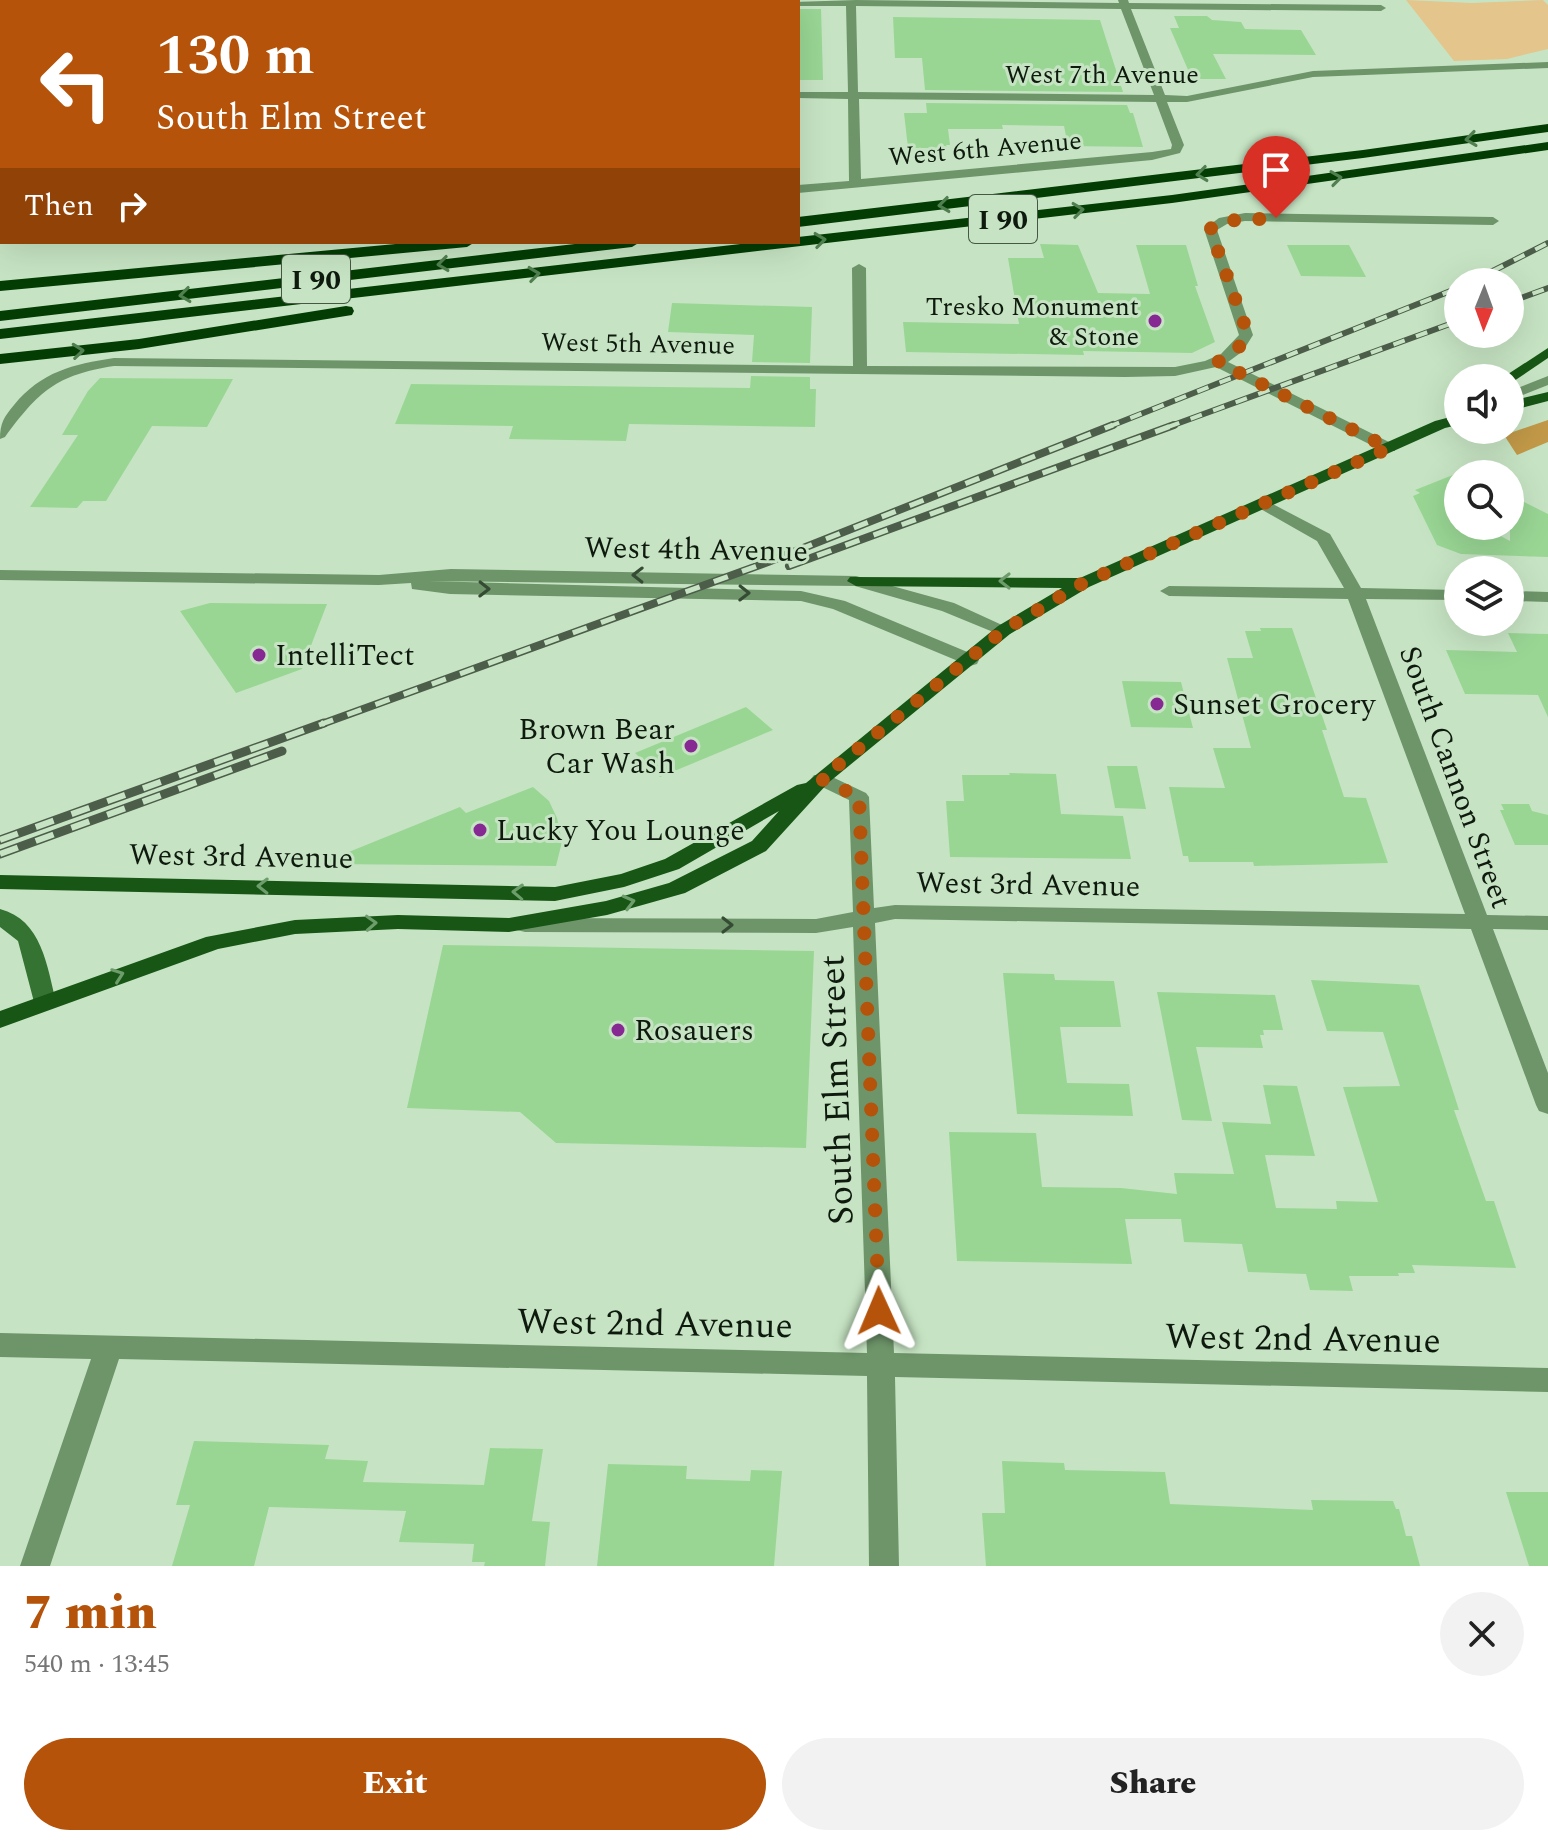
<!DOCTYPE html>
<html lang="en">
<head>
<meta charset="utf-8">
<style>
  :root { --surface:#fff; --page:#f2f2f2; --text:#222; --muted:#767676; --accent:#b45309 }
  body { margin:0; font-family:Spectral,serif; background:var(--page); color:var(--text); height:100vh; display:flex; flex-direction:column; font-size:30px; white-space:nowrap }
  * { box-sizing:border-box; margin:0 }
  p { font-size:26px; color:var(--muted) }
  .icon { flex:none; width:44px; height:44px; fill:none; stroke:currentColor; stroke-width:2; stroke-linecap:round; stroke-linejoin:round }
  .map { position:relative; height:1566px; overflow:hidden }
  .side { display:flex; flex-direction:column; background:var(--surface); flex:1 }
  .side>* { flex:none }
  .hud { position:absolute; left:0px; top:0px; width:800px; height:244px; box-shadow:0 8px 32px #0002; background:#b45309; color:#fff; overflow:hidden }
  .needle { width:52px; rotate:181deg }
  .tools { position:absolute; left:1444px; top:268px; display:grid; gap:16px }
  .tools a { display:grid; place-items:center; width:80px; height:80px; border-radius:50%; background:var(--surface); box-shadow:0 8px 32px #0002; font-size:40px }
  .pin { position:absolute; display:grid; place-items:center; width:68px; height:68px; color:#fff; margin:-82px -34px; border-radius:50% 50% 50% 0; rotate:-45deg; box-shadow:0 0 8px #0007 }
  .pin .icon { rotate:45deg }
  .me { position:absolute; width:88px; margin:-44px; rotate:359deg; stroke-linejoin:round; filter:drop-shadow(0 0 6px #0008) }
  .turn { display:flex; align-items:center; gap:28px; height:168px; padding:0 24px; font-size:36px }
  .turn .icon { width:104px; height:104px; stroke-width:2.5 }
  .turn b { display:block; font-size:56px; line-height:68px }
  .then { display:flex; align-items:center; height:76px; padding:0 24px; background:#0003; gap:16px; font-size:30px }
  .round { display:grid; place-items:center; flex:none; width:84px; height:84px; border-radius:42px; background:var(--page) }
  .summary { display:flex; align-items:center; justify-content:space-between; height:136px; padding:0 24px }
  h1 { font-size:48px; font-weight:800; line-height:60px; color:var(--accent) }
  .button { display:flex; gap:16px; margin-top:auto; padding:16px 24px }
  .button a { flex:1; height:92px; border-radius:48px; background:var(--accent); color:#fff; font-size:32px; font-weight:800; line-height:92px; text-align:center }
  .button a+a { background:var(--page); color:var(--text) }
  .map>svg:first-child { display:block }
</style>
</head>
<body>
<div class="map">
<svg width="1548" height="1566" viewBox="0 0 1548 1566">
  <rect width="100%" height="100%" fill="#c6e4c3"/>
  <path fill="#e4c58c" d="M1406 0 1472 3 1543 0 1548 5V49L1507 59 1454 61Z"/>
  <path fill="#c29948" d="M1548 420V442L1517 455 1504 435Z"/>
  <g fill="#99d694">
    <path d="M798 9H821L823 80H798Z"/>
    <path d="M1174 16H1207L1212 20 1241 22 1245 29 1301 30 1316 55 1213 54 1226 79H1192L1170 28H1179Z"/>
    <path d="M893 17 1100 20 1123 92 925 90 922 58H895Z"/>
    <path d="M926 103 1127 105 1130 113H1133L1143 147 1068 146 1064 126 1002 125 1003 129H948L950 145H946L947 148H908L904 113H927Z"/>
    <path d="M1040 244 1078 245 1098 293 1150 294 1136 245H1186L1198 286H1195L1215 342 1192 353 1083 351 1084 355 906 352 903 322 1019 324 1008 258H1044Z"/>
    <path d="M1287 245H1349L1366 277 1301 276Z"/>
    <path d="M672 303 812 307 810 363 752 362 754 335 668 332Z"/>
    <path d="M751 376 810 377V389H816L815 427 629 424 626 441 509 439 513 426 395 424 411 384 750 388Z"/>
    <path d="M100 378 233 379 207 427 152 426 106 501H83L77 508 30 507 78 435H62L88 391Z"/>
    <path d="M1458 473V526H1482L1510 541V495L1548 514V557L1461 554 1437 545 1413 496 1420 493 1415 490Z"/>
    <path d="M210 603 327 604 302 669 236 693 180 611Z"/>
    <path d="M1260 628H1292L1327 730H1322L1344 797 1366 798 1388 863 1254 866 1253 862H1189L1188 856H1183L1169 787 1225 788 1213 748H1251L1227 658H1253L1245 631H1261Z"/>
    <path d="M1508 633 1548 634V717L1538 695 1465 694 1446 650 1517 652Z"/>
    <path d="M1122 681 1181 682 1193 728 1131 727Z"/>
    <path d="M746 707 773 730 660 777 635 753Z"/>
    <path d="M1107 766H1137L1146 809 1115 808Z"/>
    <path d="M1009 773 1056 774 1061 814 1123 816 1131 859 950 857 946 801H964L962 775H1010Z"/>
    <path d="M533 787 549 801 557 818 562 842 556 866 319 864 460 807 466 813Z"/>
    <path d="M1501 804H1529L1532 811 1548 815V845H1515L1500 810H1504Z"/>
    <path d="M443 945 814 951 806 1148 556 1143 520 1112 407 1108Z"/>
    <path d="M1003 973 1054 974 1055 980 1114 981 1121 1027H1060L1067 1083 1129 1084 1133 1116 1017 1114Z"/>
    <path d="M1311 980 1419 985 1459 1110H1454L1486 1201H1494L1516 1268 1412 1265 1415 1273H1398L1399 1276H1349L1353 1291 1310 1290 1306 1274 1248 1272 1242 1244 1184 1242 1181 1219H1125L1132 1264 957 1261 949 1132 1036 1133 1042 1187 1121 1188 1177 1194 1174 1173 1234 1174 1222 1122 1271 1124 1263 1085 1297 1086 1315 1156 1265 1155 1276 1208 1337 1209 1336 1201 1378 1202 1343 1087 1400 1086 1383 1032 1327 1031Z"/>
    <path d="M1157 992 1275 995 1283 1030H1263L1264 1035H1260L1263 1048 1196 1047 1212 1121 1182 1120Z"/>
    <path d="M194 1441 329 1445 325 1459 368 1461 363 1482 484 1485 490 1448 543 1449 532 1521 550 1522 545 1566H484L485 1562H472L474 1544 399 1542 406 1511 269 1507 254 1566H172L190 1505H176Z"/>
    <path d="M1002 1461 1064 1463 1065 1470 1165 1472 1170 1504 1313 1510 1311 1500 1393 1501 1396 1509H1399L1406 1536H1412L1420 1566H986L982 1513H1005Z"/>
    <path d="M608 1464 687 1466 686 1479 750 1481 751 1470 782 1471 774 1566H597Z"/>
    <path d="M1506 1492H1548V1566H1529Z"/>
  </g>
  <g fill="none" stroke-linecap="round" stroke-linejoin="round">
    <g fill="#6e956a" fill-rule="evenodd">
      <path d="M388 0H632L634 2H390Z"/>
      <path d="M856 0 1119 3 1118 0H1128L1129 3 1381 5 1386 8 1381 11 1131 9 1165 95 1187 96 1313 71 1548 62V68L1313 77 1187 102H1167L1184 145 1180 153 1152 160 798 193V185L849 181 848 99 798 98V92H848L846 6H798V2H794ZM856 6 1121 9 1154 95 858 92ZM859 99 1156 102 1172 145 1171 149 1152 152 861 179Z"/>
      <rect x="0" y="85" width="2" height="6"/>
      <rect x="0" y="201" width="2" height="8"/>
      <path d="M1245 213 1493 217 1499 221 1493 225 1245 221 1227 224 1217 230 1253 335 1243 351 1228 362 1395 445V451H1383L1216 367 1175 376 1125 377 114 366C56 375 39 391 5 437L0 439C0 423 4 417 14 405 41 372 73 364 114 358L853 366 852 268 859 264 866 268 867 366 1175 367 1205 361 1221 354 1239 335 1204 229 1219 218Z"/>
      <path d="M1265 500 1330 534 1361 588 1458 590V600L1366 599 1487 915 1548 916V930L1493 929 1548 1073V1114L1539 1111 1536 1105 1471 929 895 919 875 923 894 1353 1548 1368V1392L895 1377 899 1566H869L867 1376 119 1359 50 1566H20L91 1359 0 1357V1333L867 1353 853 927 816 933 525 932 517 930 514 925 517 920 525 918 816 919 853 912 849 800 814 783 811 779 814 775H828L866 793 869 797 874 908 895 905 1465 914 1348 599 1169 596 1160 591 1169 586 1344 588 1317 541 1259 508 1257 505Z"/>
      <path d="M1510 591 1548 592V602L1510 601Z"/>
    </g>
    <g fill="#6e956a" fill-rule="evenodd">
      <path d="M1548 376V385L1510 400V391Z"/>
      <path d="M451 569 856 576 954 603 1013 630 1010 634H998L942 611 855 586 428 581 801 591 845 601 977 656 979 660 977 664 970 666 833 609 801 601 450 594 412 589 411 583 379 585 0 580V570L379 575Z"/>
    </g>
    <g fill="#357332" fill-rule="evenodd">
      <path d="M0 31H2L0 39Z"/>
      <path d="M0 909C42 920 47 966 56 1002L53 1008H37L34 1002 18 941 0 927Z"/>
    </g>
    <g fill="#175615" fill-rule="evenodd">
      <path d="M1548 348V358L1514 381 1502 378Z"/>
      <path d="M1548 392V401L1510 411V401Z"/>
      <path d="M1458 415V425L1445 428 1089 587 1010 634 828 783 766 851 685 893 607 915 509 932 398 929 295 934 218 949 0 1028V1011L206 937 295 920 398 915 509 918 606 901 669 883 752 841 779 811 679 869 624 887 555 901 0 889V875L555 887 621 874 665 859 797 785 806 783 998 626 1062 588 856 586 847 581 850 577 1080 578 1435 421Z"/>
    </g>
    <g fill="#033d04" fill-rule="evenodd">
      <path d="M1548 124V132L1363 158 798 227V217L1363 150Z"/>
      <path d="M1548 142V150L1172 203 0 339V329L758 242H798V237L1172 195Z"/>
      <path d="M417 242H475L467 247 0 291V281Z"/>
      <path d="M592 242H640L632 247 0 321V311Z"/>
      <path d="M346 306 352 307 354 311 352 315 139 349 0 364V354L139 339Z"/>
    </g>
    <defs>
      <g id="rail-far2">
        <path d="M1471 282 1548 243"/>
        <path d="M1510 302 1548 288"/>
        <path d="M1108 427 1458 288"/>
        <path d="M1168 427 1458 321"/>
      </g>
      <g id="rail-far1">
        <path d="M789 566 1174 425"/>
        <path d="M319 725 768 562 1113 425"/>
      </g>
      <g id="rail">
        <path d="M0 840 324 723"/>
        <path d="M0 854 282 751"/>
      </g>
    </defs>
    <use href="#rail-far2" stroke="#4c5d4a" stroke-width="6"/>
    <use href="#rail-far1" stroke="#4c5d4a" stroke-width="8"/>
    <use href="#rail" stroke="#4c5d4a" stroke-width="9"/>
    <use href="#rail-far2" stroke="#c6e4c3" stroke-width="4" stroke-dasharray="12" stroke-linecap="butt"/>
    <use href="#rail-far1" stroke="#c6e4c3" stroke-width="5" stroke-dasharray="15" stroke-linecap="butt"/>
    <use href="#rail" stroke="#c6e4c3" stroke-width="6" stroke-dasharray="19" stroke-linecap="butt"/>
  </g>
  <defs><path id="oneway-chevron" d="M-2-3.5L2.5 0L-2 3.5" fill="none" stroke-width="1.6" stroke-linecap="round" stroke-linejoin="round" transform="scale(2)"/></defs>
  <g stroke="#518050">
    <use href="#oneway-chevron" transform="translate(1471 139) rotate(172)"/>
    <use href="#oneway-chevron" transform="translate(1202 174) rotate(173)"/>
    <use href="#oneway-chevron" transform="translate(1336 178) rotate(-8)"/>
    <use href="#oneway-chevron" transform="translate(944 205) rotate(173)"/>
    <use href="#oneway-chevron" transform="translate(1078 210) rotate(-7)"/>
    <use href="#oneway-chevron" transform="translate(820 240) rotate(-7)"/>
    <use href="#oneway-chevron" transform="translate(443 264) rotate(173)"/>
    <use href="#oneway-chevron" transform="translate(534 274) rotate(-7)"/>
    <use href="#oneway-chevron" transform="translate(185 295) rotate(173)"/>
    <use href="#oneway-chevron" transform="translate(78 351) rotate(-6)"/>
  </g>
  <g stroke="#354b33">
    <use href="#oneway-chevron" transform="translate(638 575) rotate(-179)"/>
    <use href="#oneway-chevron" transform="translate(484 589) rotate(1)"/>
    <use href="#oneway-chevron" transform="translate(744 593) rotate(1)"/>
    <use href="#oneway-chevron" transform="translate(727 925)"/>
  </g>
  <g stroke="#6e9d6c">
    <use href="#oneway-chevron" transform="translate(1005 581) rotate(-180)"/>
    <use href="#oneway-chevron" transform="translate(263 886) rotate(-179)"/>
    <use href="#oneway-chevron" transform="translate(518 892) rotate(-178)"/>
    <use href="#oneway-chevron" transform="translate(629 902) rotate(-15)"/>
    <use href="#oneway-chevron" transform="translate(371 923) rotate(-3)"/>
    <use href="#oneway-chevron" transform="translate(118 975) rotate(-20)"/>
  </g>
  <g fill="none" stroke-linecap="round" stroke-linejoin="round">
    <path stroke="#b45309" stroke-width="14" stroke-dasharray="0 25.2" d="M879 1311 859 797 821 779 1004 630 1083 583 1389 448 1218 362 1240 346 1245 326 1210 229 1223 221 1276 218"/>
  </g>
  <g fill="#872993" stroke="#c6e4c3" stroke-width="3">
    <circle cx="1155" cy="321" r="8"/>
    <circle cx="259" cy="655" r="8"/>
    <circle cx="1157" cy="704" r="8"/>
    <circle cx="691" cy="746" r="8"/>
    <circle cx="480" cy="830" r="8"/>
    <circle cx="618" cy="1030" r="8"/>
  </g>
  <g text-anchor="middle" stroke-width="6" stroke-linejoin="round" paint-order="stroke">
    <g font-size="26" fill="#0f1a0e" stroke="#c6e4c3">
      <text x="1102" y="83">West 7th Avenue</text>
      <text transform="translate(985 148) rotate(-5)" y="9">West 6th Avenue</text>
      <text transform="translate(638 343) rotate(1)" y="9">West 5th Avenue</text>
    </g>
    <g font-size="26" fill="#0f1a0e" stroke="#c6e4c3" text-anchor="end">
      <text x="1139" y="315">Tresko Monument<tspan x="1139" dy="30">&amp; Stone</tspan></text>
    </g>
    <g fill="#c6e4c3" stroke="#465744" stroke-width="2">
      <rect x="969" y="195" width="68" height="48" rx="6"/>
      <rect x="282" y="255" width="68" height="48" rx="6"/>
    </g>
    <g font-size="28" font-weight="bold" fill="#0f1a0e">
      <text x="1003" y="229">I 90</text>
      <text x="316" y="289">I 90</text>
    </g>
    <g font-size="30" fill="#0f1a0e" stroke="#c6e4c3">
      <text transform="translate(696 549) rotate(1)" y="10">West 4th Avenue</text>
      <text transform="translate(1456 777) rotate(70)" y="10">South Cannon Street</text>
      <text transform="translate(241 856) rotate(1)" y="10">West 3rd Avenue</text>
      <text transform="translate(1028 884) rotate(1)" y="10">West 3rd Avenue</text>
    </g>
    <g font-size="30" fill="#0f1a0e" stroke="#c6e4c3" text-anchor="start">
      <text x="275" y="665">IntelliTect</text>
      <text x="1173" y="714">Sunset Grocery</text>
      <text x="675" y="739" text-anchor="end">Brown Bear<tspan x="675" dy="34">Car Wash</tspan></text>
      <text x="496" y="840">Lucky You Lounge</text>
      <text x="634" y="1040">Rosauers</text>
    </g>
    <g font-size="36" fill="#0f1a0e" stroke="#c6e4c3">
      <text transform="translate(835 1090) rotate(-92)" y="13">South Elm Street</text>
      <text transform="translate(655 1322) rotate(1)" y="13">West 2nd Avenue</text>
      <text transform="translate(1303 1337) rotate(1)" y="13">West 2nd Avenue</text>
    </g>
  </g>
</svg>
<div class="tools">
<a><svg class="needle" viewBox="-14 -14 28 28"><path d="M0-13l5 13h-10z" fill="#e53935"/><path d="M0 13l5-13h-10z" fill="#767676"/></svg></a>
<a><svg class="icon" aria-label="sound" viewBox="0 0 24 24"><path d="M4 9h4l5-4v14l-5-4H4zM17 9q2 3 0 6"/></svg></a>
<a><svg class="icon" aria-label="search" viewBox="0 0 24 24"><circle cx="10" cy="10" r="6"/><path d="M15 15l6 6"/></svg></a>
<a><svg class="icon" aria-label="layers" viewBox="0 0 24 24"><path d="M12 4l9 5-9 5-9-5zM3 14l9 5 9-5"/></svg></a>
</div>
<div class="pin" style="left:1276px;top:218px;background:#d93025"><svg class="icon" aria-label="arrive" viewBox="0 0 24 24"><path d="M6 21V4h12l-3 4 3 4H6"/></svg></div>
<svg class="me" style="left:879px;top:1311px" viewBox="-20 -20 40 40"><path d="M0-17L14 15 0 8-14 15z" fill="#b45309" stroke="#fff" stroke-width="4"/></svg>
<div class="hud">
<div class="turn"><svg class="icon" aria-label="left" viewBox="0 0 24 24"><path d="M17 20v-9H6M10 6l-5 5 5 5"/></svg><div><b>130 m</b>South Elm Street</div></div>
<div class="then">Then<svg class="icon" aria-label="right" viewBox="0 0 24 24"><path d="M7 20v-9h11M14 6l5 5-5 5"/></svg></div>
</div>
</div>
<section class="side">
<div class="summary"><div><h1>7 min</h1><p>540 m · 13:45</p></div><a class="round"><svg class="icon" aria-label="close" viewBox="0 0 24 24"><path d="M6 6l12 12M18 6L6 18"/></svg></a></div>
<div class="button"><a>Exit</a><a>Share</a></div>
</section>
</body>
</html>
